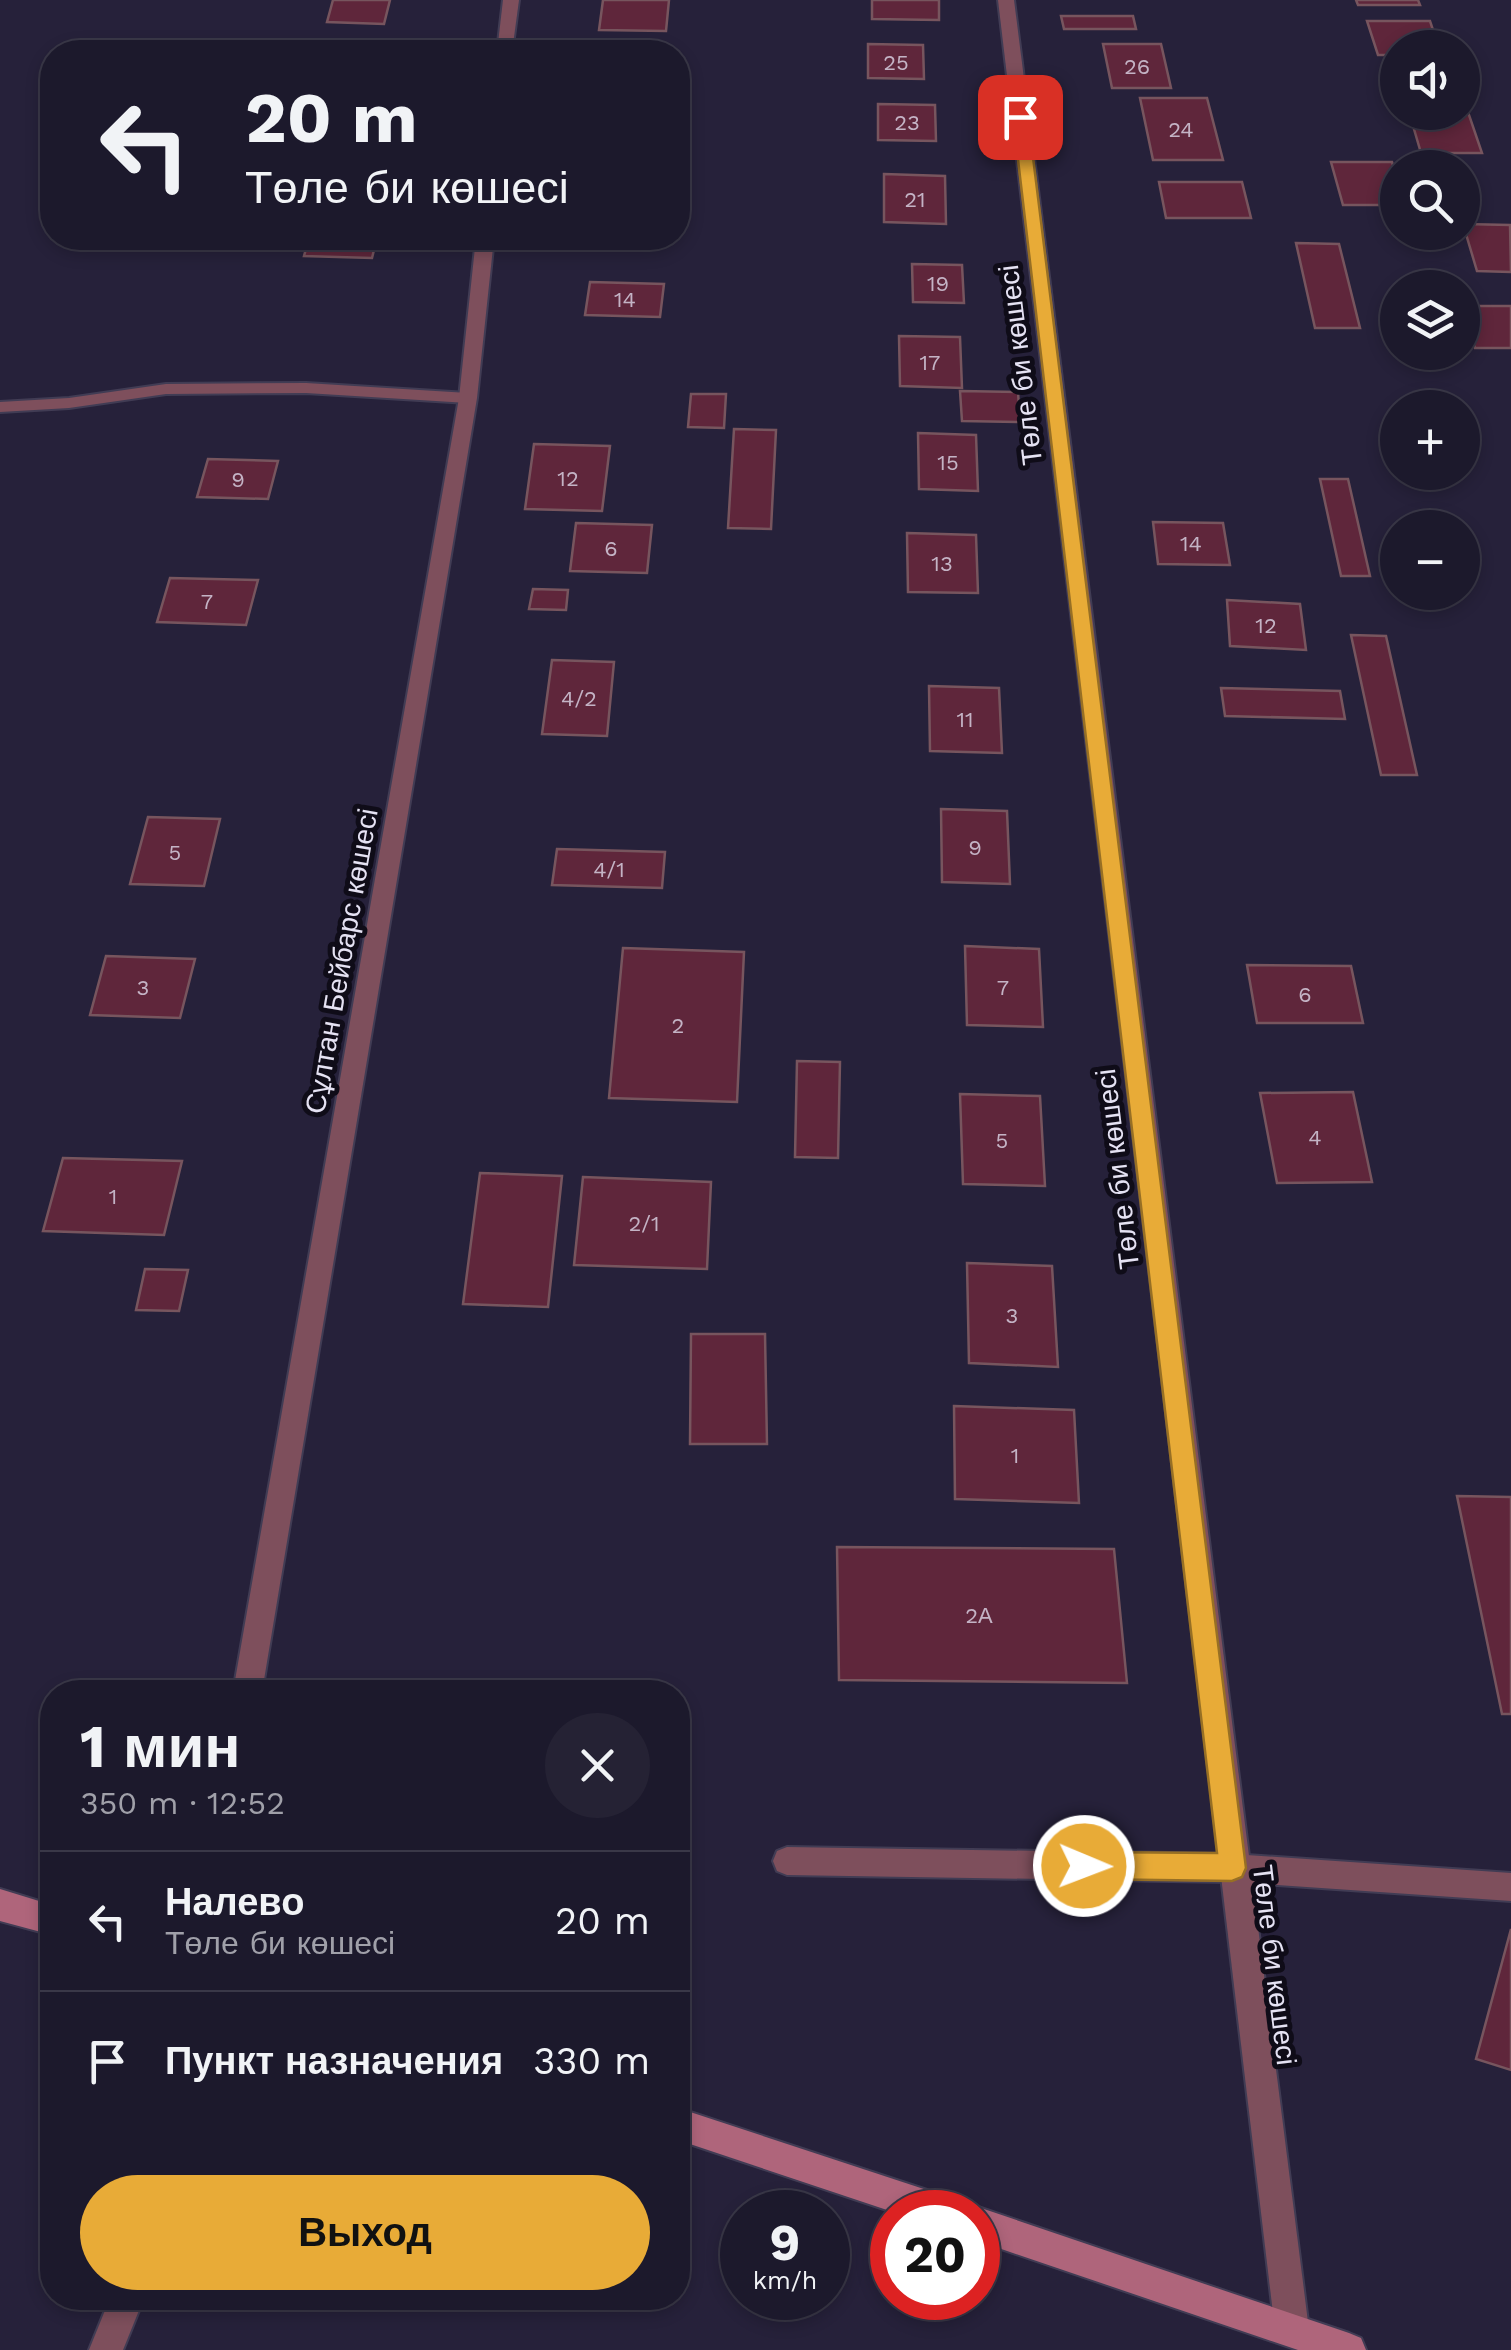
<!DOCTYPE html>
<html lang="ru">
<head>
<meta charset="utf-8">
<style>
  :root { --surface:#1c192c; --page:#252234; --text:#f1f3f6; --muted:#a0a0a9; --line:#3a3848; --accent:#e8ab37 }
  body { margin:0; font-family:"Work Sans",sans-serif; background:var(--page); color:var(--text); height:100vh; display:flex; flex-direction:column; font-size:38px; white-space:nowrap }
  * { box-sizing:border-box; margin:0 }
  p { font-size:32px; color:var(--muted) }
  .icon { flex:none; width:55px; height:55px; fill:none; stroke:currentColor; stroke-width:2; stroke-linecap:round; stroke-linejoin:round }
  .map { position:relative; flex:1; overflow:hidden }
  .drawer { position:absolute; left:40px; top:1680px; width:650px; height:630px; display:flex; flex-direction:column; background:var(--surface); border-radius:40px; box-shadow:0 5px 15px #0003,0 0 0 2px var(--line) }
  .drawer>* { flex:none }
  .top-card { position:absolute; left:40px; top:40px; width:650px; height:210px; border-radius:40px; box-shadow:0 5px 15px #0003,0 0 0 2px var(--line); background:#1c192c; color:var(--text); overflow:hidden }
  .controls { position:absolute; left:1380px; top:30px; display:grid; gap:20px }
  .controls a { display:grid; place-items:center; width:100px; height:100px; border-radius:50%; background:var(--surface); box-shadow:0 5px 15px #0003,0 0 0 2px var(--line); font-size:50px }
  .speed { position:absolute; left:720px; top:2190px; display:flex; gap:20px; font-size:50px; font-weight:700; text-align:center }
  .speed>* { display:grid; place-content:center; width:130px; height:130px; border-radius:50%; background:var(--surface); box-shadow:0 5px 15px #0003,0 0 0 2px var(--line); line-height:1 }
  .speed small { font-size:25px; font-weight:400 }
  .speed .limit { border:15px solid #d22; background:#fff; color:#111 }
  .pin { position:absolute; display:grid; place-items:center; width:85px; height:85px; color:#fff; margin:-42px; border-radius:20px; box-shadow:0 5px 15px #0006 }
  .me { position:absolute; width:110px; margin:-55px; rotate:91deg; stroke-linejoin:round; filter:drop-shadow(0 0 8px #0008) }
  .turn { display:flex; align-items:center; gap:35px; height:210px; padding:0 40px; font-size:45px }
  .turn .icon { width:130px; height:130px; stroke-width:2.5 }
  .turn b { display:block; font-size:70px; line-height:85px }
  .round { display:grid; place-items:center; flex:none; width:105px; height:105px; border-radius:52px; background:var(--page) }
  .head { display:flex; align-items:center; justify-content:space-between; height:170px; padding:0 40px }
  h1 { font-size:60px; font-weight:700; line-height:75px }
  .action { display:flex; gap:20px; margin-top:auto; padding:20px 40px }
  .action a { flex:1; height:115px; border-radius:60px; background:var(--accent); color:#111; font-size:40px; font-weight:700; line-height:115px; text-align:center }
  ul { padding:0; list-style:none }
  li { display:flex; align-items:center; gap:30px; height:140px; padding:0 40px; border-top:2px solid var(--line) }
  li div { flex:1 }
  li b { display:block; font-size:38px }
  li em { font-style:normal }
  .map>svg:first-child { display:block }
</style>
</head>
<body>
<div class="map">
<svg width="1511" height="2350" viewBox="0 0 1511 2350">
  <rect width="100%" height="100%" fill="#26213a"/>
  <g fill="#5f263b" stroke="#77555e" stroke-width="2.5">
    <path d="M333 0H390L384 24 327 22Z"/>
    <path d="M603 0H669L666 31 599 30Z"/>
    <path d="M872 0H939V20L872 19Z"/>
    <path d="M1356 0H1418L1420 5H1358Z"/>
    <path d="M1061 16H1133L1136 29H1064Z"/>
    <path d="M1367 21H1430L1439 48H1398V55H1378Z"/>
    <path d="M308 43 367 45 365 52H305Z"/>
    <path d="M868 44 923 45 924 79 868 78Z"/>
    <path d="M1103 44H1161L1171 88H1112Z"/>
    <path d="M1140 98H1207L1223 160H1153Z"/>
    <path d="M878 104 935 105 936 141 878 140Z"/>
    <path d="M1409 112H1468L1482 153H1421Z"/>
    <path d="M1331 162H1392L1398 181V205H1343Z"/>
    <path d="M884 174 945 176 946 224 884 222Z"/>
    <path d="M1159 182H1242L1251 218H1166Z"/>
    <path d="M1463 224 1510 225 1511 272 1477 271Z"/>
    <path d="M309 238H377L372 258 304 256Z"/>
    <path d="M1296 243 1339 244 1360 328H1315Z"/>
    <path d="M912 264 962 265 964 303 913 302Z"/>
    <path d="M590 282 664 284 660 317 585 315Z"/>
    <path d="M1462 306H1511V348H1475Z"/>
    <path d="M899 336 960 337 962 388 900 386Z"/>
    <path d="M960 391 1018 392 1020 422 962 421Z"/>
    <path d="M691 394H726L724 428 688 427Z"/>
    <path d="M734 429 776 430 771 529 728 528Z"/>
    <path d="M918 433 976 435 978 491 919 489Z"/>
    <path d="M534 444 610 446 602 511 525 509Z"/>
    <path d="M208 459 278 461 268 499 197 497Z"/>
    <path d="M1320 479H1348L1370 576H1341Z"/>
    <path d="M1153 522 1223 523 1230 565 1158 564Z"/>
    <path d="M576 523 652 525 647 573 570 571Z"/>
    <path d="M907 533 976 535 978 593 908 592Z"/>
    <path d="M170 578 258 580 246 625 157 622Z"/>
    <path d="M533 589 568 590 566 610 529 609Z"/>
    <path d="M1227 600 1300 604 1306 650 1230 646Z"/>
    <path d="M1351 635 1386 636 1417 775H1381Z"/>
    <path d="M552 660 614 662 607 736 542 734Z"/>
    <path d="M929 686 999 688 1002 753 930 751Z"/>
    <path d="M1221 688 1340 691 1345 719 1225 716Z"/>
    <path d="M941 809 1007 811 1010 884 942 882Z"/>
    <path d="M148 817 220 819 204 886 130 884Z"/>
    <path d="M557 849 665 852 662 888 552 885Z"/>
    <path d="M965 946 1039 949 1043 1027 967 1025Z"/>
    <path d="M623 948 744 952 737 1102 609 1098Z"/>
    <path d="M106 956 195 959 180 1018 90 1015Z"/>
    <path d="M1247 965 1351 966 1363 1023H1257Z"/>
    <path d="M797 1061 840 1062 838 1158 795 1157Z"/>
    <path d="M1353 1092 1372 1182 1277 1183 1260 1093Z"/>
    <path d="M960 1094 1040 1096 1045 1186 963 1184Z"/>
    <path d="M63 1158 182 1161 164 1235 43 1231Z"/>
    <path d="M480 1173 562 1176 548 1307 463 1304Z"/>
    <path d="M583 1177 711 1182 707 1269 574 1265Z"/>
    <path d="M967 1263 1052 1266 1058 1367 969 1363Z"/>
    <path d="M145 1269 188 1270 179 1311 136 1310Z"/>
    <path d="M691 1334H765L767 1444H690Z"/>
    <path d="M954 1406 1074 1410 1079 1503 955 1499Z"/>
    <path d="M1457 1496 1511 1497V1714H1502Z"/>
    <path d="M837 1547 1114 1549 1127 1683 839 1680Z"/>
    <path d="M1511 1929V2070L1476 2059Z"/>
  </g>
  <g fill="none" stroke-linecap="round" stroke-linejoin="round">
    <defs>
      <g id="service">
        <path d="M306 383 468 393 476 398 468 403 306 393 166 394 69 408 0 412V402L69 398 166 384Z"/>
        <path d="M787 1847 1232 1854 1511 1873V1901L1232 1882 787 1875 777 1871 773 1861 777 1851Z"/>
      </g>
      <g id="minor">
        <path d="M503 0H519L512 52H497Z"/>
        <path d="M476 238H494L477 398 262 1692H233L459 398Z"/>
        <path d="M110 2298H144L123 2350H89Z"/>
      </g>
      <path id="tertiary" d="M998 0H1014L1309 2330 1304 2342 1292 2347 1280 2342 1275 2330Z"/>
      <g id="secondary">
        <path d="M0 1889 52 1905V1935L0 1921Z"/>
        <path d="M678 2108 942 2195 954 2200 959 2212H893L678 2140Z"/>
        <path d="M978 2207 1349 2333 1361 2338 1366 2350H1298L978 2241V2212H966Z"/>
      </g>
    </defs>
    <use href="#service" stroke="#413c54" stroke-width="4"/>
    <use href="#minor" stroke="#413c54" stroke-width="4"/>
    <use href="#tertiary" stroke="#413c54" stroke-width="4"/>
    <use href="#secondary" stroke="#413c54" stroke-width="4"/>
    <use href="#service" fill="#7e4f5c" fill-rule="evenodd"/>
    <use href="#minor" fill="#7e4f5c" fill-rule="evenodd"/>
    <use href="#tertiary" fill="#7e4f5c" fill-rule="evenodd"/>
    <use href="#secondary" fill="#af657b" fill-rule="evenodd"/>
  </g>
  <path fill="#e8ab37" stroke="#976f24" stroke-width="2.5" d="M1020 112 1028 117 1246 1868 1242 1877 1232 1881 1084 1879 1074 1875 1070 1866 1074 1856 1084 1852 1217 1853 1013 117Z"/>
  <g text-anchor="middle" stroke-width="10" stroke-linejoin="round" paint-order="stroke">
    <g font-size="22" fill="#c4b3c5">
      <text x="896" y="70">25</text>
      <text x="1137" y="74">26</text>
      <text x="907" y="130">23</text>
      <text x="1181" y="137">24</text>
      <text x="915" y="207">21</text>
      <text x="938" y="291">19</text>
      <text x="625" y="307">14</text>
      <text x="930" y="370">17</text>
      <text x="948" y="470">15</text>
      <text x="568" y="486">12</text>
      <text x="238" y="487">9</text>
      <text x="1191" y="551">14</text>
      <text x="611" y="556">6</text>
      <text x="942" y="571">13</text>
      <text x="207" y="609">7</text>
      <text x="1266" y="633">12</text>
      <text x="579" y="706">4/2</text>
      <text x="965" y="727">11</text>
      <text x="975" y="855">9</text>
      <text x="175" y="860">5</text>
      <text x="609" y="877">4/1</text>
      <text x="143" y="995">3</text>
      <text x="1003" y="995">7</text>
      <text x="1305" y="1002">6</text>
      <text x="678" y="1033">2</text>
      <text x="1315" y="1145">4</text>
      <text x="1002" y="1148">5</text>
      <text x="113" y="1204">1</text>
      <text x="644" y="1231">2/1</text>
      <text x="1012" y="1323">3</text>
      <text x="1015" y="1463">1</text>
      <text x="979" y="1623">2А</text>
    </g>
    <g font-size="28" fill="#e5e2f3" stroke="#0f0c18">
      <text transform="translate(1020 365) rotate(-97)" y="10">Төле би көшесі</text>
      <text transform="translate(341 961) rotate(-80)" y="10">Сұлтан Бейбарс көшесі</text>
      <text transform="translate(1117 1169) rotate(-97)" y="10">Төле би көшесі</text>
      <text transform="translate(1275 1965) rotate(83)" y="10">Төле би көшесі</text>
    </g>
  </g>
</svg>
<div class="controls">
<a><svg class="icon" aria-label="sound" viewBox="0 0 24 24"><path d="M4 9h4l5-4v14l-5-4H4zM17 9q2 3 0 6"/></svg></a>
<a><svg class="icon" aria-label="search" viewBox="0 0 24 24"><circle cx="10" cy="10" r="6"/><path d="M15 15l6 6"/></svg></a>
<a><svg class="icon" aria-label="layers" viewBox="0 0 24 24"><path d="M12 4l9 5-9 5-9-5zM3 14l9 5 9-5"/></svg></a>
<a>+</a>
<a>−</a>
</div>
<div class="speed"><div>9<small>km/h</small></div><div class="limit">20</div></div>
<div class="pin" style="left:1020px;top:117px;background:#d93025"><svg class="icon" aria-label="arrive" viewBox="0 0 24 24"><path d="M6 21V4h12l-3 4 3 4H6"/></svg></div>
<svg class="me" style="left:1084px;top:1866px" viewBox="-20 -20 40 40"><circle r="17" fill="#e8ab37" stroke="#fff" stroke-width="3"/><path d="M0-11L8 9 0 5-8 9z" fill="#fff"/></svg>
<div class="top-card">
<div class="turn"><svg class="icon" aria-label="left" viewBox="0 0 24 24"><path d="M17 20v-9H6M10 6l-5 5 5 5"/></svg><div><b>20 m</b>Төле би көшесі</div></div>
</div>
<section class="drawer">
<div class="head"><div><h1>1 мин</h1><p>350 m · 12:52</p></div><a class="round"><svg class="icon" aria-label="close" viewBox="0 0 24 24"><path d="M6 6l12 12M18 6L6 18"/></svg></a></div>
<ul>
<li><svg class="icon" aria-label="left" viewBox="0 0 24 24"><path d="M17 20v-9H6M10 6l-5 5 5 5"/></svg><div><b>Налево</b><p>Төле би көшесі</p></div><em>20 m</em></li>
<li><svg class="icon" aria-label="arrive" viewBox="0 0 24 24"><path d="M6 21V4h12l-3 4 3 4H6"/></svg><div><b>Пункт назначения</b></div><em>330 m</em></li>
</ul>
<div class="action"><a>Выход</a></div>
</section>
</div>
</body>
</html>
